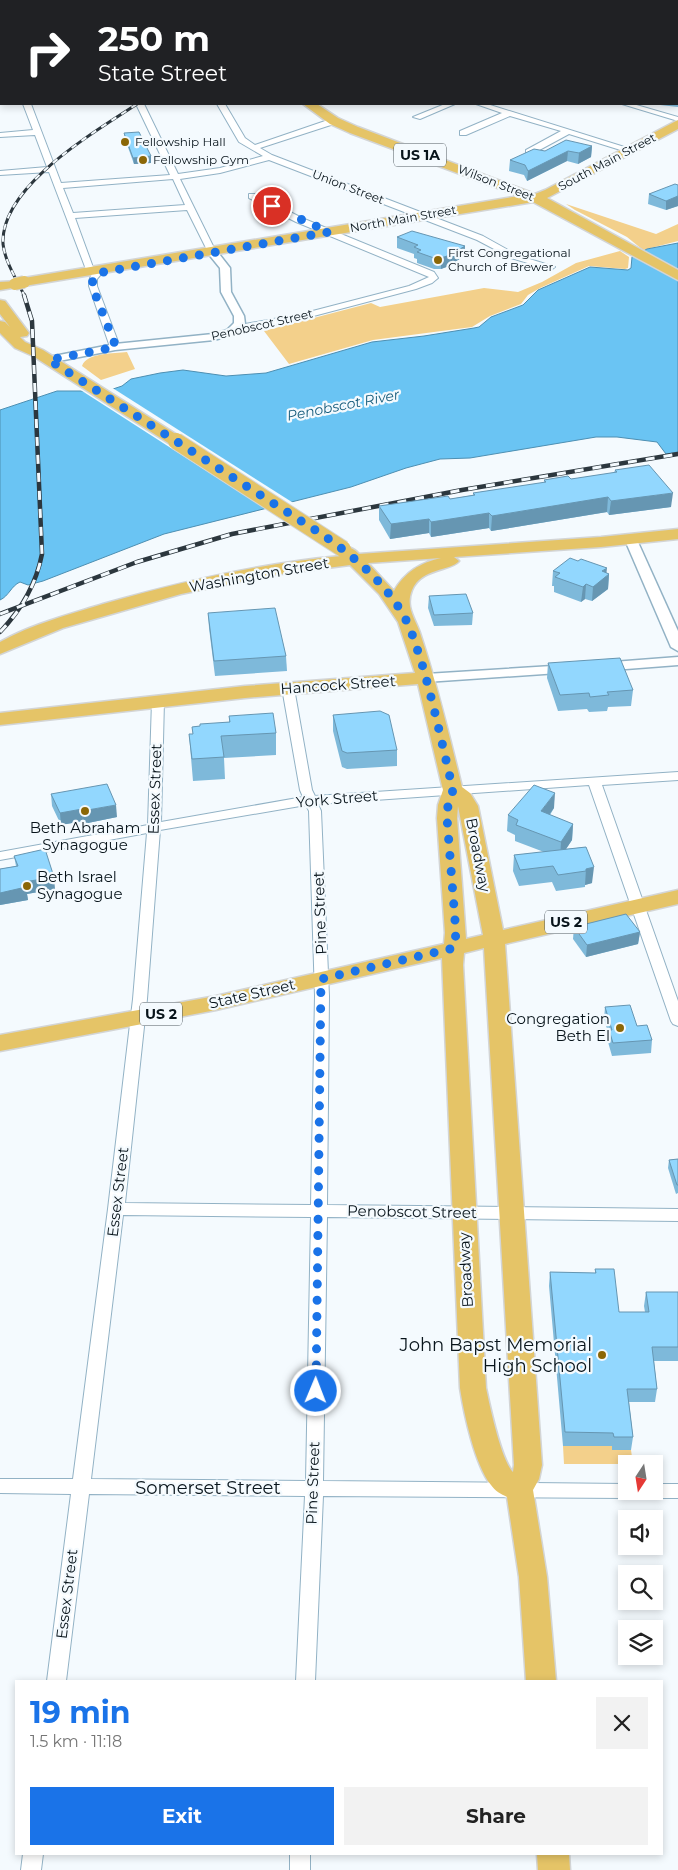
<!DOCTYPE html>
<html lang="en">
<head>
<meta charset="utf-8">
<style>
  :root { --surface:#fff; --page:#f2f2f2; --text:#222; --muted:#767676; --accent:#1a73e8 }
  body { margin:0; font-family:Montserrat,sans-serif; background:var(--page); color:var(--text); height:100vh; display:flex; flex-direction:column; font-size:19px; white-space:nowrap }
  * { box-sizing:border-box; margin:0 }
  p { font-size:16px; color:var(--muted) }
  .icon { flex:none; width:28px; height:28px; fill:none; stroke:currentColor; stroke-width:2; stroke-linecap:round; stroke-linejoin:round }
  .map { position:relative; flex:1; overflow:hidden }
  .panel { position:absolute; left:15px; top:1680px; width:648px; height:175px; display:flex; flex-direction:column; background:var(--surface); border-radius:0px; box-shadow:0 2px 8px #0003 }
  .panel>* { flex:none }
  .top-card { position:absolute; left:0px; top:0px; width:679px; height:105px; box-shadow:0 2px 8px #0003; background:#202124; color:#fff; overflow:hidden }
  .needle { width:32px; rotate:192deg }
  .controls { position:absolute; left:618px; top:1455px; display:grid; gap:10px }
  .controls a { display:grid; place-items:center; width:45px; height:45px; border-radius:0px; background:var(--surface); box-shadow:0 2px 8px #0003; font-size:25px }
  .pin { position:absolute; display:grid; place-items:center; width:42px; height:42px; color:#fff; margin:-21px; border:2px solid #fff; border-radius:50%; box-shadow:0 1px 5px #0007 }
  .me { position:absolute; width:55px; margin:-28px; rotate:1deg; stroke-linejoin:round; filter:drop-shadow(0 0 4px #0008) }
  .turn { display:flex; align-items:center; gap:18px; height:105px; padding:0 15px; font-size:22px }
  .turn .icon { width:65px; height:65px; stroke-width:2.5 }
  .turn b { display:block; font-size:35px; line-height:42px }
  .round { display:grid; place-items:center; flex:none; width:52px; height:52px; border-radius:0px; background:var(--page) }
  .overview { display:flex; align-items:center; justify-content:space-between; height:85px; padding:0 15px }
  h1 { font-size:30px; font-weight:700; line-height:38px; color:var(--accent) }
  .action { display:flex; gap:10px; margin-top:auto; padding:10px 15px }
  .action a { flex:1; height:58px; border-radius:0px; background:var(--accent); color:#fff; font-size:20px; font-weight:700; line-height:58px; text-align:center }
  .action a+a { background:var(--page); color:var(--text) }
  .map>svg:first-child { display:block }
</style>
</head>
<body>
<div class="map">
<svg width="678" height="1870" viewBox="0 0 678 1870">
  <rect width="100%" height="100%" fill="#f4fafe"/>
  <g fill="#f3d08b">
    <path d="M566 204 656 234 678 224V241L643 250 627 237 575 210Z"/>
    <path d="M620 251 629 257 628 268 625 269 589 266 540 288 528 295 521 304 490 316 472 327 373 340 289 364 264 331 371 303 380 307 484 288 518 292 542 282 576 263Z"/>
    <path d="M127 352 135 369 101 380 82 366C87 352 114 354 127 352Z"/>
    <path d="M563 1446H612V1450H631L633 1464H564Z"/>
  </g>
  <path fill="#6ac4f3" stroke="#4d8fb2" d="M678 243V452L666 454 657 442 617 437H596L470 458 440 459 406 468 351 487 164 534 43 581 28 585 20 582C11 586 9 596 0 600V410L57 391H107L122 386 131 379 160 373 183 370 226 376 266 373 372 342 424 336 474 328 479 327 491 317 523 305 538 290 590 267 628 270 631 268 632 257 647 249Z"/>
  <path fill="#f4fafe" d="M111 387 295 504 269 511 79 389Z"/>
  <g fill="none" stroke-linecap="round" stroke-linejoin="round">
    <defs>
      <g id="minor">
        <rect x="83" y="0" width="11" height="1"/>
        <rect x="605" y="0" width="11" height="1"/>
        <rect x="0" y="6" width="1" height="4"/>
        <rect x="0" y="31" width="1" height="8"/>
        <rect x="0" y="46" width="1" height="4"/>
        <rect x="0" y="90" width="1" height="4"/>
        <path d="M23 104H31L61 183 170 175 136 104H144L178 174 220 168 263 156 239 142 217 104H225L245 138 255 145 331 119H337V123L260 148 272 155 483 236 517 255 555 267 551 270 511 258 477 240 269 160 220 173 180 179 216 252 215 254 208 252 187 210 75 218 94 270 93 272H87L49 172 0 175V171L47 167 35 135 0 137V133L33 130ZM173 179 185 205 73 213 63 188Z"/>
        <path d="M445 104H455L420 119 413 117Z"/>
        <path d="M476 104H487L634 150 627 152 569 134 532 154H526V150L561 131 510 116 466 135H460V131L502 113Z"/>
        <path d="M622 104H633L678 117V121Z"/>
        <path d="M249 194H255L302 218 434 272 438 278 432 283 416 289 287 323 254 329 234 330V326L301 314 409 286 429 277 296 222 249 198Z"/>
        <path d="M98 270 102 273 97 279V286L120 347 115 350 110 347 89 286C89 279 91 272 98 270Z"/>
        <path d="M288 684 294 688 312 790 315 796 678 772V780L602 785 678 1001V1026L673 1024 671 1021 589 785 318 804 321 811 329 996 327 1205 678 1209V1221L327 1217 323 1481 626 1484V1491H635L632 1496 626 1498 323 1496 315 1681H296L305 1496 89 1494 66 1681H47L71 1494 0 1493V1479H73L108 1209 133 999 147 833 0 860V852L148 825 152 701 158 697 164 701 161 822 303 797 300 790 282 688ZM306 805 309 811 315 996 311 1205 125 1203 147 999 160 830ZM123 1215 311 1217 306 1481 91 1479Z"/>
        <path d="M654 1484H678V1498H654L648 1496 645 1491H654Z"/>
        <path d="M23 1854H43L41 1870H21Z"/>
        <rect x="290" y="1854" width="20" height="16"/>
      </g>
      <g id="tertiary">
        <path d="M212 249 216 250 230 268 231 292 244 316 245 324 235 334 214 340 115 350 49 363 43 360 49 357 115 344 213 334 227 330 234 323V316L221 292 220 268 207 252Z"/>
        <path d="M631 536 637 540 678 631V651L671 647 625 540Z"/>
        <path d="M678 657V665L600 671 593 667 600 663Z"/>
        <path d="M568 665 575 669 573 672 426 682 419 678 426 674Z"/>
      </g>
      <g id="primary">
        <path d="M147 0H159V1H148Z"/>
        <path d="M303 104H317L338 118 358 127 535 194 545 190 678 120V129L547 198 678 270V280L533 202 0 290V282L18 281 24 278 519 196 350 133 330 124Z"/>
        <path d="M0 300 5 301 29 333 27 336 20 337 25 342 43 350 182 438 184 441 182 444H170L33 356 15 348 0 333V321L5 322 10 327 0 314Z"/>
        <path d="M678 529V539L601 547 454 557 459 561C451 571 421 568 412 590 405 607 415 618 420 633 437 684 449 735 462 787L470 793 478 806 503 930 678 890V904L505 944 542 1465 539 1479 533 1490 547 1577 556 1681H526L519 1577 507 1497C501 1494 495 1491 491 1485 475 1465 464 1414 460 1388L442 958 216 1010 0 1051V1035L216 996 444 944 445 933 437 818 438 805 443 790 418 684 245 698 0 725V713L245 686 415 673 398 622 379 594 350 565 273 575 181 594 63 628 0 654V642C32 624 68 615 103 604 181 582 261 563 341 556L339 552 341 548C349 546 353 548 359 554L601 537ZM441 558C420 563 405 572 394 591L368 563ZM458 806 483 935 466 939 457 818ZM484 948 514 1465 513 1472C501 1460 490 1407 486 1388L463 965 464 953Z"/>
        <path d="M537 1854H569L570 1870H538Z"/>
      </g>
    </defs>
    <use href="#minor" stroke="#92b2c5" stroke-width="2"/>
    <use href="#tertiary" stroke="#92b2c5" stroke-width="3"/>
    <use href="#primary" stroke="#d3d5d6" stroke-width="3"/>
    <use href="#minor" fill="#fff" fill-rule="evenodd"/>
    <use href="#tertiary" fill="#fff" fill-rule="evenodd"/>
    <use href="#primary" fill="#e5c467" fill-rule="evenodd"/>
    <defs>
      <g id="rail-far1">
        <path d="M407 1 411 0"/>
        <path d="M25 297C17 280 5 262 3 244 0 186 95 132 137 104"/>
      </g>
      <g id="rail">
        <path d="M0 614 137 562 232 534 462 490 678 454"/>
        <path d="M0 632C22 609 36 585 42 554L32 321 24 295"/>
      </g>
    </defs>
    <use href="#rail-far1" stroke="#2c373e" stroke-width="3"/>
    <use href="#rail" stroke="#2c373e" stroke-width="4.5"/>
    <use href="#rail-far1" stroke="#f4fafe" stroke-width="2" stroke-dasharray="6" stroke-linecap="butt"/>
    <use href="#rail" stroke="#f4fafe" stroke-width="3" stroke-dasharray="9" stroke-linecap="butt"/>
    <defs>
      <path id="primary-bridge-far1" d="M15 284 24 282"/>
      <path id="primary-bridge" d="M176 441 343 549"/>
    </defs>
    <use href="#primary-bridge-far1" stroke="#d3d5d6" stroke-width="14" stroke-linecap="butt"/>
    <use href="#primary-bridge" stroke="#d3d5d6" stroke-width="18" stroke-linecap="butt"/>
    <use href="#primary-bridge-far1" stroke="#e5c467" stroke-width="12"/>
    <use href="#primary-bridge" stroke="#e5c467" stroke-width="16"/>
  </g>
  <g fill="#7eb9da">
    <path d="M678 91V107L660 105V104H678Z"/>
    <path d="M124 133 151 163 134 164 125 139Z"/>
    <path d="M592 146 591 157 578 164 567 161 527 181 524 175 509 171 510 160 545 151Z"/>
    <path d="M678 185V206L666 210 648 204 649 194Z"/>
    <path d="M397 237 465 246 464 256 449 266 441 269H434L417 263V259L414 258V254L397 248Z"/>
    <path d="M615 470 671 507 609 515 607 512 491 531 489 528 431 537 429 533 390 539 379 520V506L450 499 473 495V493L544 483V480L571 479 614 473Z"/>
    <path d="M553 571 606 573 609 574 608 589 592 601 585 599 581 602 554 592V586H552Z"/>
    <path d="M429 596 473 613 472 625 434 626 428 608Z"/>
    <path d="M208 613 286 656 287 671 215 676 209 628Z"/>
    <path d="M548 663 633 690 631 706 608 707 607 711 589 712 587 709 558 711 547 678Z"/>
    <path d="M333 715 397 750V766L347 769 342 767 333 731Z"/>
    <path d="M229 716 276 733V755L224 758 225 779 193 781 189 734H193L192 727 229 722Z"/>
    <path d="M51 794 117 817 83 824V821L61 825 52 806Z"/>
    <path d="M554 808 550 815 573 824 572 840 566 849 586 847 592 883 585 885V887L556 891 552 882 519 886 513 871 514 855 544 852 515 841V835L507 831 508 815Z"/>
    <path d="M14 856 55 889 27 894 28 900 0 905V869L16 866Z"/>
    <path d="M574 927 640 932 638 944 586 957 573 939Z"/>
    <path d="M605 1007 637 1026 652 1040 651 1053 612 1056 608 1042 609 1035 604 1019Z"/>
    <path d="M678 1159V1193L676 1194 668 1168 669 1160Z"/>
    <path d="M595 1269 619 1312H645L644 1306 646 1292H678V1361H654L657 1389 655 1402H629L633 1437 631 1450H612V1446H563L549 1286 550 1272 595 1273Z"/>
  </g>
  <g fill="#6696b2">
    <path d="M592 146 591 157 578 164 579 153Z"/>
    <path d="M568 151 567 161 527 181 528 171Z"/>
    <path d="M151 156V163L134 164 133 158Z"/>
    <path d="M678 196V206L666 210V201Z"/>
    <path d="M465 246 464 256 449 266 441 269V258Z"/>
    <path d="M673 493 671 507 609 515 611 501Z"/>
    <path d="M608 497 607 512 491 531 492 516Z"/>
    <path d="M489 513V528L431 537V522Z"/>
    <path d="M429 519V533L390 539 391 524Z"/>
    <path d="M607 568 606 577 609 574 608 589 592 601 593 587 602 571Z"/>
    <path d="M586 584 585 599 581 602 583 587Z"/>
    <path d="M555 793 554 808 540 827 541 811Z"/>
    <path d="M116 805 117 817 83 824 82 811Z"/>
    <path d="M82 809 83 821 61 825 60 813Z"/>
    <path d="M573 824 572 840 560 858 561 842Z"/>
    <path d="M594 867 592 883 585 885 586 869Z"/>
    <path d="M54 877 55 889 27 894 28 900 0 905V893L24 882Z"/>
    <path d="M640 932 638 944 586 957 587 945Z"/>
  </g>
  <g fill="#92d7fe" stroke="#6696b2">
    <path d="M139 132 151 156 133 158 124 133Z"/>
    <path d="M566 140 592 146 579 153 568 151 528 171 525 165 510 160 534 149 545 151Z"/>
    <path d="M675 184 678 185V196L666 201 649 194Z"/>
    <path d="M412 231 465 246 450 255 441 258H434L417 252 421 250 414 247 418 245 397 237Z"/>
    <path d="M649 465 673 493 611 501 608 497 492 516 489 513 431 522 429 519 391 524 379 506 448 496 450 499 475 495 473 493 546 482 544 480 568 476 571 479 617 472 615 470Z"/>
    <path d="M570 558 578 561 581 559 607 568 602 571 609 574 593 587 586 584 583 587 555 577 560 573 553 571Z"/>
    <path d="M466 594 473 613 434 615 429 596Z"/>
    <path d="M275 608 286 656 214 661 208 613Z"/>
    <path d="M620 658 633 690 607 692 609 695 590 697 589 693 560 695 548 663Z"/>
    <path d="M380 711 389 715 397 750 347 753 342 751 333 715Z"/>
    <path d="M273 713 276 733 221 736 224 757 192 759 189 734H193L192 727 200 726V724L230 722 229 716Z"/>
    <path d="M107 784 116 805 82 811V809L60 813 51 794Z"/>
    <path d="M534 785 555 793 541 811 573 824 561 842 516 825 518 820 508 815Z"/>
    <path d="M586 847 594 867 586 869V871L558 875 553 866 520 870 514 855Z"/>
    <path d="M45 849 54 877 24 882 26 887 0 893V869L18 866 14 856Z"/>
    <path d="M626 914 640 932 587 945 574 927Z"/>
    <path d="M630 1005 637 1026 647 1025 652 1040 613 1043 609 1030H612L605 1007Z"/>
    <path d="M678 1159V1185H677L669 1160Z"/>
    <path d="M595 1269H614L619 1312H649L646 1292H678V1347H652L657 1389H627L633 1437H614L613 1433 565 1432 550 1272 596 1273Z"/>
  </g>
  <g fill="none" stroke-linecap="round" stroke-linejoin="round">
    <path stroke="#1a73e8" stroke-width="9" stroke-dasharray="0 16.2" d="M272 206 329 232 98 273 93 279 92 286 116 347 49 360 323 535C352 555 382 580 401 611 411 627 416 646 422 664 434 705 443 748 453 790L448 805 447 818 456 933 454 948 321 979 316 1391"/>
  </g>
  <g fill="#8b6707" stroke="#f4fafe" stroke-width="2">
    <circle cx="125" cy="142" r="5"/>
    <circle cx="143" cy="160" r="5"/>
    <circle cx="438" cy="260" r="5"/>
    <circle cx="85" cy="811" r="5"/>
    <circle cx="27" cy="886" r="5"/>
    <circle cx="620" cy="1028" r="5"/>
    <circle cx="602" cy="1355" r="5"/>
  </g>
  <g text-anchor="middle" stroke-width="4.5" stroke-linejoin="round" paint-order="stroke">
    <g font-size="12" fill="#08141b" stroke="#f4fafe" text-anchor="start">
      <text x="135" y="146">Fellowship Hall</text>
      <text x="153" y="164">Fellowship Gym</text>
      <text x="448" y="257">First Congregational<tspan x="448" dy="14">Church of Brewer</tspan></text>
    </g>
    <g font-size="12" fill="#08141b" stroke="#f4fafe">
      <text transform="translate(607 162) rotate(-28)" y="4">South Main Street</text>
      <text transform="translate(496 183) rotate(21)" y="4">Wilson Street</text>
      <text transform="translate(348 187) rotate(21)" y="4">Union Street</text>
      <text transform="translate(403 219) rotate(-10)" y="4">North Main Street</text>
      <text transform="translate(262 325) rotate(-13)" y="4">Penobscot Street</text>
    </g>
    <g fill="#f4fafe" stroke="#4f595f" stroke-width="1">
      <rect x="394" y="143.5" width="52" height="23" rx="4"/>
      <rect x="545" y="910.5" width="42" height="23" rx="4"/>
      <rect x="140" y="1002.5" width="42" height="23" rx="4"/>
    </g>
    <g font-size="14" font-weight="bold" fill="#08141b">
      <text x="420" y="160">US 1A</text>
      <text x="566" y="927">US 2</text>
      <text x="161" y="1019">US 2</text>
    </g>
    <g font-size="14" font-style="italic" fill="#165c7c" stroke="#f4fafe">
      <text transform="translate(343 405) rotate(-11)" y="5">Penobscot River</text>
    </g>
    <g font-size="15" fill="#08141b" stroke="#f4fafe">
      <text transform="translate(259 575) rotate(-10)" y="5">Washington Street</text>
      <text transform="translate(338 685) rotate(-4)" y="5">Hancock Street</text>
      <text transform="translate(155 789) rotate(-88)" y="5">Essex Street</text>
      <text transform="translate(337 799) rotate(-5)" y="5">York Street</text>
      <text transform="translate(478 855) rotate(79)" y="5">Broadway</text>
      <text transform="translate(320 913) rotate(-92)" y="5">Pine Street</text>
      <text transform="translate(252 994) rotate(-13)" y="5">State Street</text>
      <text transform="translate(118 1192) rotate(-83)" y="5">Essex Street</text>
      <text transform="translate(412 1212) rotate(1)" y="5">Penobscot Street</text>
      <text transform="translate(466 1270) rotate(-93)" y="5">Broadway</text>
      <text transform="translate(313 1483) rotate(-88)" y="5">Pine Street</text>
      <text transform="translate(67 1594) rotate(-83)" y="5">Essex Street</text>
    </g>
    <g font-size="15" fill="#08141b" stroke="#f4fafe">
      <text x="85" y="833">Beth Abraham<tspan x="85" dy="17">Synagogue</tspan></text>
      <text x="37" y="882" text-anchor="start">Beth Israel<tspan x="37" dy="17">Synagogue</tspan></text>
      <text x="610" y="1024" text-anchor="end">Congregation<tspan x="610" dy="17">Beth El</tspan></text>
    </g>
    <g font-size="18" fill="#08141b" stroke="#f4fafe" text-anchor="end">
      <text x="592" y="1351">John Bapst Memorial<tspan x="592" dy="21">High School</tspan></text>
    </g>
    <g font-size="18" fill="#08141b" stroke="#f4fafe">
      <text x="208" y="1494">Somerset Street</text>
    </g>
  </g>
</svg>
<div class="controls">
<a><svg class="needle" viewBox="-14 -14 28 28"><path d="M0-13l5 13h-10z" fill="#e53935"/><path d="M0 13l5-13h-10z" fill="#767676"/></svg></a>
<a><svg class="icon" aria-label="sound" viewBox="0 0 24 24"><path d="M4 9h4l5-4v14l-5-4H4zM17 9q2 3 0 6"/></svg></a>
<a><svg class="icon" aria-label="search" viewBox="0 0 24 24"><circle cx="10" cy="10" r="6"/><path d="M15 15l6 6"/></svg></a>
<a><svg class="icon" aria-label="layers" viewBox="0 0 24 24"><path d="M12 4l9 5-9 5-9-5zM3 14l9 5 9-5"/></svg></a>
</div>
<div class="pin" style="left:272px;top:206px;background:#d93025"><svg class="icon" aria-label="arrive" viewBox="0 0 24 24"><path d="M6 21V4h12l-3 4 3 4H6"/></svg></div>
<svg class="me" style="left:316px;top:1391px" viewBox="-20 -20 40 40"><circle r="17" fill="#1a73e8" stroke="#fff" stroke-width="3"/><path d="M0-11L8 9 0 5-8 9z" fill="#fff"/></svg>
<div class="top-card">
<div class="turn"><svg class="icon" aria-label="right" viewBox="0 0 24 24"><path d="M7 20v-9h11M14 6l5 5-5 5"/></svg><div><b>250 m</b>State Street</div></div>
</div>
<section class="panel">
<div class="overview"><div><h1>19 min</h1><p>1.5 km · 11:18</p></div><a class="round"><svg class="icon" aria-label="close" viewBox="0 0 24 24"><path d="M6 6l12 12M18 6L6 18"/></svg></a></div>
<div class="action"><a>Exit</a><a>Share</a></div>
</section>
</div>
</body>
</html>
